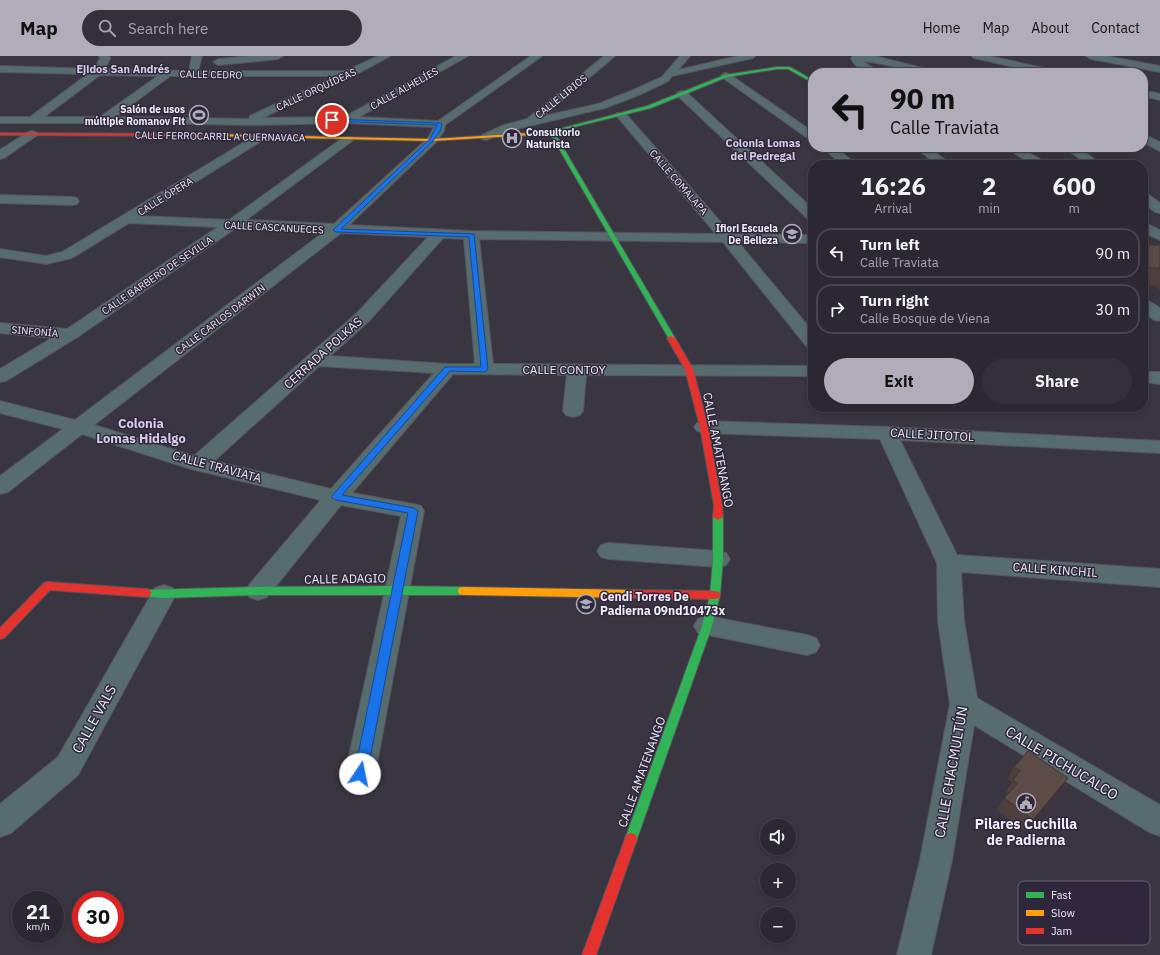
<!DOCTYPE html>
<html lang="en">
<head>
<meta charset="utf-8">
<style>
  :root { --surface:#2c2831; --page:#343039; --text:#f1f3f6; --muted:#a6a6ab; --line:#48444d; --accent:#b1acb9 }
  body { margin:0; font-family:"IBM Plex Sans",sans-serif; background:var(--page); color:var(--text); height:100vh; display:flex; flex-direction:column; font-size:15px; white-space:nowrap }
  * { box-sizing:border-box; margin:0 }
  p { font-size:13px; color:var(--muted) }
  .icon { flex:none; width:22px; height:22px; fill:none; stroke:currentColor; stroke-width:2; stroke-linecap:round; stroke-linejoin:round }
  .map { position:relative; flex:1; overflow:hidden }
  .side { position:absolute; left:808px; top:104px; width:340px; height:252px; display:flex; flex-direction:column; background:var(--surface); border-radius:16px; box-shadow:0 2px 6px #0003,0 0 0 1px var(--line) }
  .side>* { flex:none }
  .top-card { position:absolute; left:808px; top:12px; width:340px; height:84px; border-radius:16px; box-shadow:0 2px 6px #0003,0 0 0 1px var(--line); background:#b1acb9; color:#111; overflow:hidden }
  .controls { position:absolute; left:760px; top:763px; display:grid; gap:8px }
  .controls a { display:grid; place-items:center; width:36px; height:36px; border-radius:50%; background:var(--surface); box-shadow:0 2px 6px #0003,0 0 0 1px var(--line); font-size:20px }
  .speed { position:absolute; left:12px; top:835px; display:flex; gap:8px; font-size:20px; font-weight:700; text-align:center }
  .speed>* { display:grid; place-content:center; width:52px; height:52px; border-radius:50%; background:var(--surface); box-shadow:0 2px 6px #0003,0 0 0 1px var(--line); line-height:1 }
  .speed small { font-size:10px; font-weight:400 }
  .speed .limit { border:6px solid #d22; background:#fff; color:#111 }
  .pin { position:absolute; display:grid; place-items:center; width:34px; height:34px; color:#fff; margin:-17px; border:2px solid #fff; border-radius:50%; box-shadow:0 1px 4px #0007 }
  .me { position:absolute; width:44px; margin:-22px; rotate:11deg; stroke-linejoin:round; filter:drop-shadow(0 0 3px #0008) }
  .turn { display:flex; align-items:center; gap:14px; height:84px; padding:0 16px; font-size:18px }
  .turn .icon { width:52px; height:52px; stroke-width:2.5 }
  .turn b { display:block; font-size:28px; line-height:34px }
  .eta { display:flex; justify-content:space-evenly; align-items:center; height:68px; text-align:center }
  .eta b { font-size:24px; font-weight:700; line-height:28px }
  .button { display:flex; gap:8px; margin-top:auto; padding:8px 16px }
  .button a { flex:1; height:46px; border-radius:24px; background:var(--accent); color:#111; font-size:16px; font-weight:700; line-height:46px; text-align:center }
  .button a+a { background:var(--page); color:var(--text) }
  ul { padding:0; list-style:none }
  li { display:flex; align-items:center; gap:12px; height:50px; margin:0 8px 6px; padding:0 8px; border:2px solid var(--line); border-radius:16px }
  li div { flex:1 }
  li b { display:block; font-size:15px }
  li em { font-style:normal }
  header { display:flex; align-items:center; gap:24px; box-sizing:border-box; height:56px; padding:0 20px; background:var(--accent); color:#111 }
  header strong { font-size:19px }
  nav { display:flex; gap:22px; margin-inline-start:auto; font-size:14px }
  .search { width:280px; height:36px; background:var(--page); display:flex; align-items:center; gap:10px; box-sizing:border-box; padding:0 14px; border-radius:22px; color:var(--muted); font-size:15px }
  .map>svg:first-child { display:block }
</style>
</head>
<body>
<header>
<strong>Map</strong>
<div class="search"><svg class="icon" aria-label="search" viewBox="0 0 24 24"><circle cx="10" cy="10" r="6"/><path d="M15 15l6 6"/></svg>Search here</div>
<nav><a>Home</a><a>Map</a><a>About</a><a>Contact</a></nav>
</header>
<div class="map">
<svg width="1160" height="899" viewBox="0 0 1160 899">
  <rect width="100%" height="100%" fill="#3a3641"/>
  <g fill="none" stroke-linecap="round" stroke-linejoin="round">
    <defs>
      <g id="street">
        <path d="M99 0H109L110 2 105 13 189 15 192 0H202L198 15H346L378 0H390L353 20 349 21 262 62 344 61 456 0H468L359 61 438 65 531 0H542L445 69 444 75 436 86 349 169 471 175 716 178 616 59 617 57H625L731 178 813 179V187L738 186 813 276V292L807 291 723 186 479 183 493 308 813 310V320L586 319 583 355 580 359 573 361 566 359 563 355 567 319 453 318 352 437 413 448 421 450 424 455 375 718 370 727 360 731 350 727 345 718 401 460 341 449 267 541 258 544 249 541 246 535 249 529 321 444 191 413 82 378 8 436 0 438V420L63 373 0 357V345L75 364 324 176 236 172 76 282 6 325 0 326V313L52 282 0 277V267L67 273 218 171 129 167 72 202 46 208 0 201V193L46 200 62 196 258 78H266L268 80 266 82 141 160 229 164 344 81H352L354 83 352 85 246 164 334 168 428 82 434 71 346 67 248 69 152 67H0V61H30L88 18 0 16V10L95 13 100 2ZM100 19 158 20 100 61H44ZM170 20H335L250 60 249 63 115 61ZM341 177 428 181 357 257 194 400 94 369ZM443 182 464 183 475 308H448L330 300 369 265ZM319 310 434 317 331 433 214 405Z"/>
        <path d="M250 0H283L278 3 218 9 213 6 218 3Z"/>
        <path d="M604 0H615L544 60 598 48 631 35 662 21 680 0H690L678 14 738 0H755L753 2 672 20 668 25 639 39 605 52 512 74 486 84 482 83 480 81 482 79 504 69 527 63Z"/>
        <path d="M853 0H874L935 15 937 17C911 17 887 7 862 5L881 17C869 17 856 14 851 2Z"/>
        <path d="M972 0H989L1053 14 1058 17H1040L974 2Z"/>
        <path d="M1086 0H1106L1160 10V16L1091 3Z"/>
        <path d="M726 17 729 18 813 76V84L809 83 723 22 721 20 723 18Z"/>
        <path d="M1143 34 1160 38V44L1143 40Z"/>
        <path d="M682 35 686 36 813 153V164L808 163 678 40 677 38 678 36Z"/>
        <path d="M32 75 36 76 38 78 36 80 4 102 0 103V94L28 76Z"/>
        <path d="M1143 78 1160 86V95L1143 86Z"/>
        <path d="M821 91H835L857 109H843Z"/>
        <path d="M914 91H928L952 109H938Z"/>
        <path d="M1005 91H1019L1045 106 1047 109H1032Z"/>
        <path d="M1064 91H1078L1102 109H1088Z"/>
        <path d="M1143 137 1148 138 1160 147V157L1155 156 1143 147Z"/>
        <path d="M0 139 72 141 77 142 79 145 77 148 72 149 0 147Z"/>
        <path d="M1143 166 1160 174V184L1143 176Z"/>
        <path d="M1143 243 1149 245 1160 252V265L1154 264 1143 256Z"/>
        <path d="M1143 316H1160V328L1143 326Z"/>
        <path d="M704 365 887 371 1160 385V397L900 384 957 499 1160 513V531L961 516 964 565 977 642 1160 749V780L1149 776 974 669 952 804 931 899H897L920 804 950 648 938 565 937 507 880 383 704 377 697 375 694 371 697 367Z"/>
        <path d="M609 487 718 495 726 497 730 503 726 509 718 511 609 503 601 501 597 495 601 489Z"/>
        <path d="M164 529 173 532 176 538 78 719 11 777 0 781V748L58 701 155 532Z"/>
        <path d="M707 560 807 579 816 582 820 589 816 596 807 599 698 577 694 570 698 563Z"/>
      </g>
      <g id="fast">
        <path d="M777 11H790L813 24V27L788 13H777L727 21 651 52 554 76 675 282 673 283H669L550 77 546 78 544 77 647 50 725 19Z"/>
        <path d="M718 458 723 461V503L720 539 712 570 637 783 636 787 631 789 626 787 625 783 702 570 710 539 713 503V461Z"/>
        <path d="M398 530 463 531 467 532 468 535 467 538 463 539H258L164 542 142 540 141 537 142 534 258 531Z"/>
      </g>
      <g id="slow">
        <path d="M546 76 548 78 432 85 208 80 206 79 208 78 432 83Z"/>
        <path d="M463 531 634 534 638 535 639 538 638 541 634 542 463 539 459 538 458 535 459 532Z"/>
      </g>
      <g id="jam">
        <path d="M0 77 208 78 210 79 208 80 0 79Z"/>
        <path d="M671 280 675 282 693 313 708 371 722 449 723 461 718 464 713 461 714 449 700 371 685 313 667 282Z"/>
        <path d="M48 526 146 533 150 534 151 537 150 540 146 541 50 534 4 582 0 583V572L44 527Z"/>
        <path d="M634 534 715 535 719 536 720 539 719 542 715 543 634 542 630 541 629 538 630 535Z"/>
        <path d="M631 777 636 779 637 783 596 899H582L625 783 626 779Z"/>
      </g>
    </defs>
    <use href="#street" stroke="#57545e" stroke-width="2"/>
    <use href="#fast" stroke="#57545e" stroke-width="2"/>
    <use href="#slow" stroke="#57545e" stroke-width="2"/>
    <use href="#jam" stroke="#57545e" stroke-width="2"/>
    <use href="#street" fill="#576c6e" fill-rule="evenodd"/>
    <use href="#fast" fill="#30b455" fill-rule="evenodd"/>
    <use href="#slow" fill="#ff9f0a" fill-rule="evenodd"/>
    <use href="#jam" fill="#e5322d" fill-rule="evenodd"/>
  </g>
  <g fill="#4f403d">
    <path d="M1143 189H1160V234L1155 229H1143Z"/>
    <path d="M1014 711 1060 734 1025 775 997 754 1004 742 1008 738 1006 736 1012 726 1007 723Z"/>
  </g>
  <path fill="#403432" d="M1068 722 1060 734 1025 775 1033 764Z"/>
  <g fill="#5c4b47" stroke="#403432">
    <path d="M1143 189H1160V212H1147L1143 208Z"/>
    <path d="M1028 695 1068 722 1033 764 1004 742 1017 728 1013 724 1020 715 1014 711Z"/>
  </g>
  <path fill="#1a73e8" stroke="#114b97" d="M332 63 440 67 442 68 440 75 433 85 341 173 474 178 488 313 485 316 450 315 342 439 414 452 418 455 367 718 365 722 360 724 356 722 354 718 408 457 336 444 331 441 445 311H481L469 181 336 176 333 174 430 83 437 69 330 65Z"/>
  <defs>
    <symbol id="stadium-ring" viewBox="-11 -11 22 22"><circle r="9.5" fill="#2f273b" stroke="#b1acb9" stroke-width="1.5"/><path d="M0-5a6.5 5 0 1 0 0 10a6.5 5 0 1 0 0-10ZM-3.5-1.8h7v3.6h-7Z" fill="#b1acb9"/></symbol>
    <symbol id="hospital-ring" viewBox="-11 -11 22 22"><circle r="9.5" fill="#2f273b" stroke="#b1acb9" stroke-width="1.5"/><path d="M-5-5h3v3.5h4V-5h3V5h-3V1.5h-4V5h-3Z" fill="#b1acb9"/></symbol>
    <symbol id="university-ring" viewBox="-11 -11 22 22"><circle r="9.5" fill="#2f273b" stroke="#b1acb9" stroke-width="1.5"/><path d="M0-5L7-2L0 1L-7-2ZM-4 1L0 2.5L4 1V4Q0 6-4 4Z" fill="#b1acb9"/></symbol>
    <symbol id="school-ring" viewBox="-11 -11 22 22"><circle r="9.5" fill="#2f273b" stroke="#b1acb9" stroke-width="1.5"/><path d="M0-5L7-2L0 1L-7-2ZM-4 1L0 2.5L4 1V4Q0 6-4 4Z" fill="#b1acb9"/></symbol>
    <symbol id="civic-ring" viewBox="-11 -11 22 22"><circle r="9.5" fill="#2f273b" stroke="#b1acb9" stroke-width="1.5"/><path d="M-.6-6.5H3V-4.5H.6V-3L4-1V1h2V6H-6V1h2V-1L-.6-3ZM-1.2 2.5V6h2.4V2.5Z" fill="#b1acb9"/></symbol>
  </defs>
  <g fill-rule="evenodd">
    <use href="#stadium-ring" x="188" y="48" width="22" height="22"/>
    <use href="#hospital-ring" x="501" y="71" width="22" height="22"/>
    <use href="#university-ring" x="781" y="167" width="22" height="22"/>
    <use href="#school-ring" x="575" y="537" width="22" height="22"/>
    <use href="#civic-ring" x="1015" y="736" width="22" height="22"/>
  </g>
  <g text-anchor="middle" stroke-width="3" stroke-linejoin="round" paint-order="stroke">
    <g font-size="10" fill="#f1ecfa" stroke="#2f273b">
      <text transform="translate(211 18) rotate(1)" y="4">CALLE CEDRO</text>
      <text transform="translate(404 32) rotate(-29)" y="4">CALLE ALHELÍES</text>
      <text transform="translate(316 33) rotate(-25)" y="4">CALLE ORQUÍDEAS</text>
      <text transform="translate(561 40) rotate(-39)" y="4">CALLE LIRIOS</text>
      <text transform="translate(220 80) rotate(1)" y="4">CALLE FERROCARRIL A CUERNAVACA</text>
      <text transform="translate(679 126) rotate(49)" y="4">CALLE COMALAPA</text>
      <text transform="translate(165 140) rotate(-32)" y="4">CALLE ÓPERA</text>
      <text transform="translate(274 171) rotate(3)" y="4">CALLE CASCANUECES</text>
      <text transform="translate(157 219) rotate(-34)" y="4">CALLE BARBERO DE SEVILLA</text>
      <text transform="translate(220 263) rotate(-37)" y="4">CALLE CARLOS DARWIN</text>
      <text transform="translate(35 275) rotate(5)" y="4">SINFONÍA</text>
    </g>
    <g font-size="10" font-weight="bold" fill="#f1ecfa" stroke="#2f273b" text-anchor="end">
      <text x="185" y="57">Salón de usos<tspan x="185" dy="12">múltiple Romanov Fit</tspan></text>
      <text x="526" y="80" text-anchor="start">Consultorio<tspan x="526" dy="12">Naturista</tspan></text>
      <text x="778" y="176">Ifiori Escuela<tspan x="778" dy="12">De Belleza</tspan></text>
    </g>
    <g font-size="11" font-weight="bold" fill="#d8cee9" stroke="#2f273b">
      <text x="123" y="17">Ejidos San Andrés</text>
      <text x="763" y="91">Colonia Lomas<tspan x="763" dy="13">del Pedregal</tspan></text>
    </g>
    <g font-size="12" fill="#f1ecfa" stroke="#2f273b">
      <text transform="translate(323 297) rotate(-42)" y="4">CERRADA POLKAS</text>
      <text x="564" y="318">CALLE CONTOY</text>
      <text transform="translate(932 379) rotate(3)" y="4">CALLE JITOTOL</text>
      <text transform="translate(718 394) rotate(79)" y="4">CALLE AMATENANGO</text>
      <text transform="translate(217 411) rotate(15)" y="4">CALLE TRAVIATA</text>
      <text transform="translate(1055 514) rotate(4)" y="4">CALLE KINCHIL</text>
      <text transform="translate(345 523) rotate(-1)" y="4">CALLE ADAGIO</text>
      <text transform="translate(642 716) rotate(-70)" y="4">CALLE AMATENANGO</text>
    </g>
    <g font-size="12" font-weight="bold" fill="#f1ecfa" stroke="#2f273b" text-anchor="start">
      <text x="600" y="545">Cendi Torres De<tspan x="600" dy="14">Padierna 09nd10473x</tspan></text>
    </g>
    <g font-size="13" font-weight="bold" fill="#d8cee9" stroke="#2f273b">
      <text x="141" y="372">Colonia<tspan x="141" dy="15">Lomas Hidalgo</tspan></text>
    </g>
    <g font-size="14" fill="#f1ecfa" stroke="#2f273b">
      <text transform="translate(94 663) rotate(-61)" y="5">CALLE VALS</text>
      <text transform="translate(1062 707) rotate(31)" y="5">CALLE PICHUCALCO</text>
      <text transform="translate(951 716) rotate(-80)" y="5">CALLE CHACMULTÚN</text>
    </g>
    <g font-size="14" font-weight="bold" fill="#f1ecfa" stroke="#2f273b">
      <text x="1026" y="773">Pilares Cuchilla<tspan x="1026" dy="16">de Padierna</tspan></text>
    </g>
  </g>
  <rect x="1018" y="825" width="132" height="64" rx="6" fill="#2f273b" stroke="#696274" stroke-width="1"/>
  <rect x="1026" y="836" width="18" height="6" fill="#30b455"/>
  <rect x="1026" y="854" width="18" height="6" fill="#ff9f0a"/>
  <rect x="1026" y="872" width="18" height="6" fill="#e5322d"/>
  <g font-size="11" fill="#f1ecfa">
    <text x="1051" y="843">Fast</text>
    <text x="1051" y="861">Slow</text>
    <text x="1051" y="879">Jam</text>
  </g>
</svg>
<div class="controls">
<a><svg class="icon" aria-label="sound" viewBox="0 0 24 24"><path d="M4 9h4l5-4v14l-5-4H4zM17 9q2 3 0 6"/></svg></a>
<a>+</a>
<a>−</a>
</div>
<div class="speed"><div>21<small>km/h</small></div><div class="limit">30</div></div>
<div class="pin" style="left:332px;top:64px;background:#d93025"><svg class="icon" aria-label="arrive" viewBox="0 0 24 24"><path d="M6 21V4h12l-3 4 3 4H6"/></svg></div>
<svg class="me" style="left:360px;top:718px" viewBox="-20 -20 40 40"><circle r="19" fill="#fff"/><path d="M0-13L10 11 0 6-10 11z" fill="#1a73e8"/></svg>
<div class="top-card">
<div class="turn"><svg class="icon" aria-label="left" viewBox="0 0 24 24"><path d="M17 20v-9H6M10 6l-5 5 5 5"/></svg><div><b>90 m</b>Calle Traviata</div></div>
</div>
<section class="side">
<div class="eta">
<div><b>16:26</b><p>Arrival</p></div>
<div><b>2</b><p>min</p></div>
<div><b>600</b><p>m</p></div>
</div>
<ul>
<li><svg class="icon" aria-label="left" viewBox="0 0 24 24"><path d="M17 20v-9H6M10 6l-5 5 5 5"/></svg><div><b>Turn left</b><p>Calle Traviata</p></div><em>90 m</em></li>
<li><svg class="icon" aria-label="right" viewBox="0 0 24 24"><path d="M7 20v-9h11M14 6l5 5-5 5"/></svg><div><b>Turn right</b><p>Calle Bosque de Viena</p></div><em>30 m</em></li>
</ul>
<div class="button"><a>Exit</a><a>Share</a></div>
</section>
</div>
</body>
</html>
